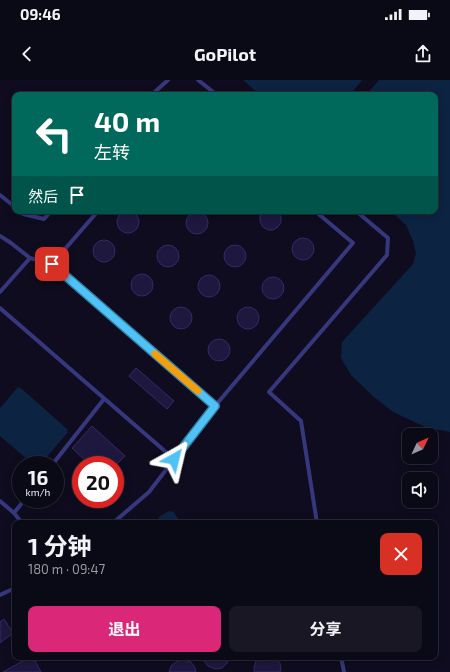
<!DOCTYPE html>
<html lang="zh">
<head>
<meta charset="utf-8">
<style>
  :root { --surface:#0a0916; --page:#181723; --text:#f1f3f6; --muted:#999aa1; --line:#2a2a35; --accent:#db2777 }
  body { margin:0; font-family:"Exo 2","Noto Sans SC",sans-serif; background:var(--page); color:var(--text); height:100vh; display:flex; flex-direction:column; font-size:15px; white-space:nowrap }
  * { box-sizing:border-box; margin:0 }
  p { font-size:13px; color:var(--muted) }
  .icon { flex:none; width:22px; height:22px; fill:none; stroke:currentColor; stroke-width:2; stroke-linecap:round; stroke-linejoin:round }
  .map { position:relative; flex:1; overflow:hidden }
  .panel { position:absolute; left:12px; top:440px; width:426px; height:140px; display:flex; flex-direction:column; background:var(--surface); border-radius:8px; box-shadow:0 2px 10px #0003,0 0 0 1px var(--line) }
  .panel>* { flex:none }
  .hud { position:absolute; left:12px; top:12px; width:426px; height:122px; border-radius:8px; box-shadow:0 2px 10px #0003,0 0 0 1px var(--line); background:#00695c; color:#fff; overflow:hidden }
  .needle { width:26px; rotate:46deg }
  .tools { position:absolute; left:402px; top:348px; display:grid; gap:8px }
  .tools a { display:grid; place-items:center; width:36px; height:36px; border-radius:8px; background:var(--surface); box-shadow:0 2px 10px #0003,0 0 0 1px var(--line); font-size:20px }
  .speed { position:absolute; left:12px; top:376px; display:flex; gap:8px; font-size:20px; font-weight:700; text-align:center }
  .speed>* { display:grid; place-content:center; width:52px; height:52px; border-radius:50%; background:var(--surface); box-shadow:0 2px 10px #0003,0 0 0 1px var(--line); line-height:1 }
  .speed small { font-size:10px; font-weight:400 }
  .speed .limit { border:6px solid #d22; background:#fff; color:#111 }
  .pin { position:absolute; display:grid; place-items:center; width:34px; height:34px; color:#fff; margin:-17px; border-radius:8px; box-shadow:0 2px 6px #0006 }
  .me { position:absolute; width:44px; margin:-22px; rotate:37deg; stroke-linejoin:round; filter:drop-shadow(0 0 3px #0008) }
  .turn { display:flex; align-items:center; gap:14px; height:84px; padding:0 16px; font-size:18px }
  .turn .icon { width:52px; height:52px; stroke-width:2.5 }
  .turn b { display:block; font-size:28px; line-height:34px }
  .then { display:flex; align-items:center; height:38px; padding:0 16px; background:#0003; gap:8px; font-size:15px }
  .round { display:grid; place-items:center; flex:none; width:42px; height:42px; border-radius:8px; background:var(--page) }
  .headline { display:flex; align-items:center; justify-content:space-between; height:68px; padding:0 16px }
  h1 { font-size:24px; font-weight:700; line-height:30px }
  .cta { display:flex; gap:8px; margin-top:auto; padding:8px 16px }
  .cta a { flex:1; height:46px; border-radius:8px; background:var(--accent); color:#fff; font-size:16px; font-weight:700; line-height:46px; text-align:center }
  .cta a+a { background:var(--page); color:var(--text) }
  .status { display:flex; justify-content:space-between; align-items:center; height:28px; padding:0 20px; background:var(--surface); direction:ltr }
  .status svg { height:11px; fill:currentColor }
  header { display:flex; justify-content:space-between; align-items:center; height:52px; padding:0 16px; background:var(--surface); font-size:18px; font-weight:700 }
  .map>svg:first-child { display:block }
</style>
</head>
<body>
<div class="status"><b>09:46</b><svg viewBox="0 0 49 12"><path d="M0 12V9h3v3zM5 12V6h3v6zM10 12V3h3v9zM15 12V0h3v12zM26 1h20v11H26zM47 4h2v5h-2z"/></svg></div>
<header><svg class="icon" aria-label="back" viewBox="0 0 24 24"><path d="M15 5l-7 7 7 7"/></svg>GoPilot<svg class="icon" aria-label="share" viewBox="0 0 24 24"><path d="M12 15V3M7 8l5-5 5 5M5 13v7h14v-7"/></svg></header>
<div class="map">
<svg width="450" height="592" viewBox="0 0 450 592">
  <rect width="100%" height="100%" fill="#0e0c1e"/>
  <g fill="#0c2342">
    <path d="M243 0H450V352L425 347 393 332 374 317 351 295 341 278 342 262 413 184 416 173 413 161 406 145 390 131H435V15H260Z"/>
    <path d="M18 307 22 309 67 349 68 352 40 385H34L0 356V328Z"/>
    <path d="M169 431 174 432 178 439 179 443H155L160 436Z"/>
  </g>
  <path fill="#0e0c1e" d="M362 0H379L366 15H350Z"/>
  <g fill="#1e183f" stroke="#342a6b">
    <path d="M263 131 278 132 281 137V142L278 147 273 150H268L263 147 260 142V136Z"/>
    <circle cx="128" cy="142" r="11"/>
    <circle cx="197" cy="143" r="11"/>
    <circle cx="303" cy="169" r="11"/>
    <circle cx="104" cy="171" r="11"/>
    <circle cx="168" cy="176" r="11"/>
    <circle cx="235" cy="176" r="11"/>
    <circle cx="142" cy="205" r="11"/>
    <circle cx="209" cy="206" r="11"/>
    <circle cx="273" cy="208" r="11"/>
    <circle cx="181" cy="238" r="11"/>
    <circle cx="248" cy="238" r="11"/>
    <circle cx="219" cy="270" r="11"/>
    <path d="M136 288 174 321 167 329 129 296Z"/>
    <path d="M92 346 125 376 115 386V385H90L72 368Z"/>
    <path d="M4 539 13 553 0 563V542Z"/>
    <path d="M30 577H33L41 592H3Z"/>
    <path d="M203 577H230L227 583 222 588 215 589 208 586 204 581Z"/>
    <path d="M261 577 275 578 280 583 281 590 280 592H254V588L256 581Z"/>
    <path d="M184 580 191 582 195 588 196 592H169L171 586 177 581Z"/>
  </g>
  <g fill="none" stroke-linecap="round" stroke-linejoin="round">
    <g stroke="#37377d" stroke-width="4">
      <path d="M198 0 217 15"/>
      <path d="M152 15 158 9 168 0"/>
      <path d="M0 115 15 127"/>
      <path d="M20 131 23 134 44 139 51 131"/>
      <path d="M0 156 11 163 30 178 52 184 215 326 149 412 113 443"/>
      <path d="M52 184 98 131"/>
      <path d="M0 212 30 178"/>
      <path d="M0 228 174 379"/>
      <path d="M215 326 353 163 315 131"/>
      <path d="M52 385 104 319"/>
      <path d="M0 421 14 433 22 443"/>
      <path d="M14 433 25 419"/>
      <path d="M317 443 301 341 269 312 387 175 388 158 356 131"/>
      <path d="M0 515 15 508"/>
      <path d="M341 577 344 592"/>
    </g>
  </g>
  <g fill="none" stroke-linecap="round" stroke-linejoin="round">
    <defs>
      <path id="route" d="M52 184 215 326 174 379"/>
    </defs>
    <use href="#route" stroke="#337fa1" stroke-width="10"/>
    <use href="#route" stroke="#4fc3f7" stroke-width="7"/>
    <path stroke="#f59e0b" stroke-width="7" d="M155 274 198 311"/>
  </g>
</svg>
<div class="tools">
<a><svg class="needle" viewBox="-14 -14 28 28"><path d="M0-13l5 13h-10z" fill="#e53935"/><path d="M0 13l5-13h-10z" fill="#999aa1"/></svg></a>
<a><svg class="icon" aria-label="sound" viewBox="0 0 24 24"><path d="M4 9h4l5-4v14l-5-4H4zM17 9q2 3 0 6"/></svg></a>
</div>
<div class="speed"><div>16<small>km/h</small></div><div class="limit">20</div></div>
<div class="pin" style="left:52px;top:184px;background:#d93025"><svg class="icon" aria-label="arrive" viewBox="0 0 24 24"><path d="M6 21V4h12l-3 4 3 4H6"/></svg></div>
<svg class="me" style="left:174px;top:379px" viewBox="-20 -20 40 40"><path d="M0-17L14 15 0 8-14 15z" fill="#4fc3f7" stroke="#fff" stroke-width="4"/></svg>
<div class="hud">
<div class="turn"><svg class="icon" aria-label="left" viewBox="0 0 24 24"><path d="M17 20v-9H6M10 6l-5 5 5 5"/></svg><div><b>40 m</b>左转</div></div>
<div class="then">然后<svg class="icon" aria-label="arrive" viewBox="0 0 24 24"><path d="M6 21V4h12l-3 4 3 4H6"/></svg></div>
</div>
<section class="panel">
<div class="headline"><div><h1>1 分钟</h1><p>180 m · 09:47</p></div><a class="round" style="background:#d93025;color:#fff"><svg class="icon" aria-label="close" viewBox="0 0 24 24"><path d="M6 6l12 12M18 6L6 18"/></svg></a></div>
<div class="cta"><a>退出</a><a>分享</a></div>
</section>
</div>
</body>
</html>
